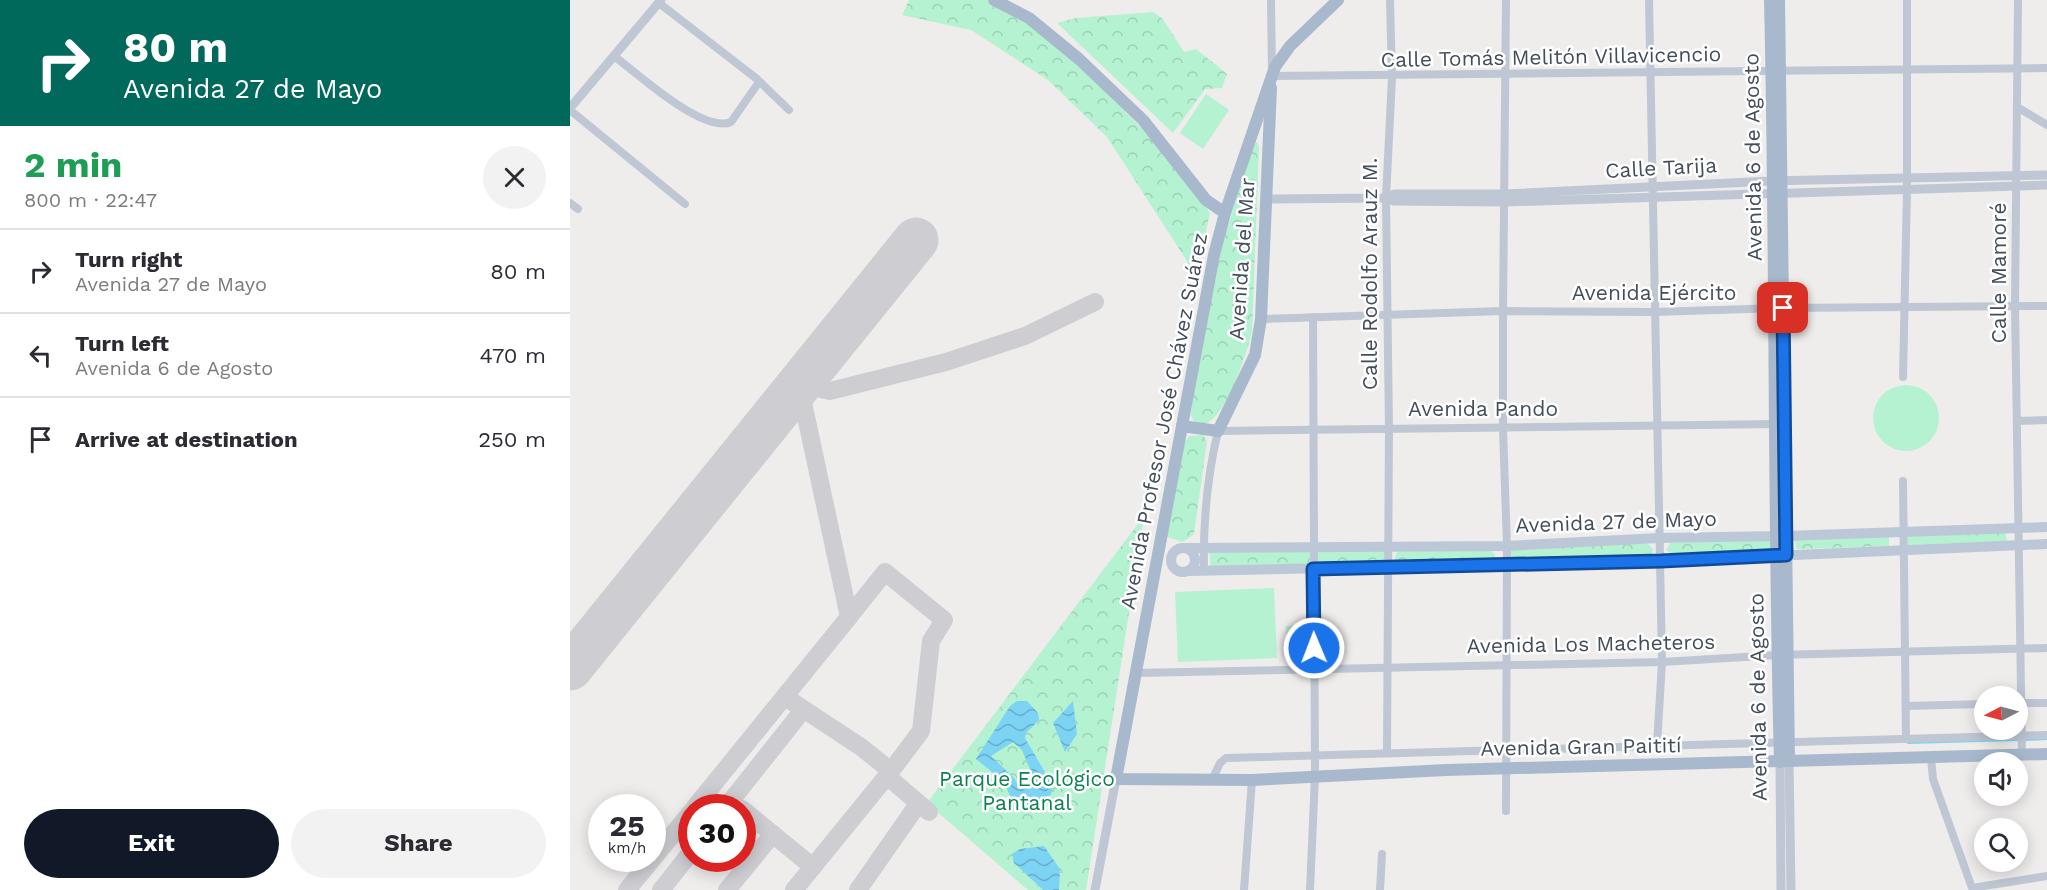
<!DOCTYPE html>
<html lang="en">
<head>
<meta charset="utf-8">
<style>
  :root { --surface:#fff; --page:#f2f2f3; --text:#2b2b33; --muted:#7c7c81; --line:#e1e1e2; --accent:#111827 }
  body { margin:0; font-family:"Work Sans",sans-serif; background:var(--page); color:var(--text); height:100vh; display:flex; flex-direction:column; font-size:22px; white-space:nowrap }
  * { box-sizing:border-box; margin:0 }
  p { font-size:20px; color:var(--muted) }
  .icon { flex:none; width:33px; height:33px; fill:none; stroke:currentColor; stroke-width:2; stroke-linecap:round; stroke-linejoin:round }
  .map { position:relative; flex:1; overflow:hidden }
  .sheet { display:flex; flex-direction:column; background:var(--surface); width:570px }
  .sheet>* { flex:none }
  .banner { background:#00695c; color:#fff; overflow:hidden }
  .needle { width:39px; rotate:264deg }
  .controls { position:absolute; left:1404px; top:686px; display:grid; gap:12px }
  .controls a { display:grid; place-items:center; width:54px; height:54px; border-radius:50%; background:var(--surface); box-shadow:0 3px 15px #0003; font-size:30px }
  .speed { position:absolute; left:18px; top:794px; display:flex; gap:12px; font-size:30px; font-weight:700; text-align:center }
  .speed>* { display:grid; place-content:center; width:78px; height:78px; border-radius:50%; background:var(--surface); box-shadow:0 3px 15px #0003; line-height:1 }
  .speed small { font-size:15px; font-weight:400 }
  .speed .limit { border:9px solid #d22; background:#fff; color:#111 }
  .pin { position:absolute; display:grid; place-items:center; width:51px; height:51px; color:#fff; margin:-26px; border-radius:12px; box-shadow:0 3px 9px #0006 }
  .me { position:absolute; width:66px; margin:-33px; rotate:359deg; stroke-linejoin:round; filter:drop-shadow(0 0 4px #0008) }
  .turn { display:flex; align-items:center; gap:21px; height:126px; padding:0 24px; font-size:27px }
  .turn .icon { width:78px; height:78px; stroke-width:2.5 }
  .turn b { display:block; font-size:42px; line-height:51px }
  .round { display:grid; place-items:center; flex:none; width:63px; height:63px; border-radius:32px; background:var(--page) }
  .head { display:flex; align-items:center; justify-content:space-between; height:102px; padding:0 24px }
  h1 { font-size:36px; font-weight:700; line-height:45px; color:#1e9e55 }
  .action { display:flex; gap:12px; margin-top:auto; padding:12px 24px }
  .action a { flex:1; height:69px; border-radius:36px; background:var(--accent); color:#fff; font-size:24px; font-weight:700; line-height:69px; text-align:center }
  .action a+a { background:var(--page); color:var(--text) }
  ul { padding:0; list-style:none }
  li { display:flex; align-items:center; gap:18px; height:84px; padding:0 24px; border-top:2px solid var(--line) }
  li div { flex:1 }
  li b { display:block; font-size:22px }
  li em { font-style:normal }
  main { display:flex; flex:1; min-height:0 }
  .map>svg:first-child { display:block }
</style>
</head>
<body>
<main>
<section class="sheet">
<div class="banner">
<div class="turn"><svg class="icon" aria-label="right" viewBox="0 0 24 24"><path d="M7 20v-9h11M14 6l5 5-5 5"/></svg><div><b>80 m</b>Avenida 27 de Mayo</div></div>
</div>
<div class="head"><div><h1>2 min</h1><p>800 m · 22:47</p></div><a class="round"><svg class="icon" aria-label="close" viewBox="0 0 24 24"><path d="M6 6l12 12M18 6L6 18"/></svg></a></div>
<ul>
<li><svg class="icon" aria-label="right" viewBox="0 0 24 24"><path d="M7 20v-9h11M14 6l5 5-5 5"/></svg><div><b>Turn right</b><p>Avenida 27 de Mayo</p></div><em>80 m</em></li>
<li><svg class="icon" aria-label="left" viewBox="0 0 24 24"><path d="M17 20v-9H6M10 6l-5 5 5 5"/></svg><div><b>Turn left</b><p>Avenida 6 de Agosto</p></div><em>470 m</em></li>
<li><svg class="icon" aria-label="arrive" viewBox="0 0 24 24"><path d="M6 21V4h12l-3 4 3 4H6"/></svg><div><b>Arrive at destination</b></div><em>250 m</em></li>
</ul>
<div class="action"><a>Exit</a><a>Share</a></div>
</section>
<div class="map">
<svg width="1477" height="890" viewBox="0 0 1477 890">
  <defs>
    <pattern id="park-crowns" width="20" height="18" patternUnits="userSpaceOnUse" patternTransform="scale(1.5)"><rect width="20" height="18" fill="#b4f2d1"/><path d="M2 6a3 3 0 1 1 6 0M12 15a3 3 0 1 1 6 0" fill="none" stroke="#9cd1b6"/></pattern>
    <pattern id="water-waves" width="16" height="10" patternUnits="userSpaceOnUse" patternTransform="scale(1.5)"><rect width="16" height="10" fill="#7dd3f4"/><path d="M0 5q4-4 8 0t8 0" fill="none" stroke="#68adc9"/></pattern>
  </defs>
  <rect width="100%" height="100%" fill="#efecec"/>
  <g fill="#b4f2d1">
    <path d="M636 94 659 110 633 149 610 133Z"/>
    <circle cx="1336" cy="418" r="33"/>
    <path d="M704 588 707 658 608 662 605 592Z"/>
    <path d="M716 626H732L733 655H717Z"/>
  </g>
  <g fill="url(#park-crowns)">
    <path d="M339 0H417L435 8 492 48 600 157 640 213 626 275 537 137 478 80 401 30 332 15Z"/>
    <path d="M583 12 593 19 614 52 626 49 657 74 652 88 635 89 603 133 487 23 506 18Z"/>
    <path d="M687 142 689 147 682 332C676 355 657 415 635 424L625 423 621 416 622 401 652 245 682 148Z"/>
    <path d="M633 435 637 441 624 534 613 542 597 537 612 445 619 436Z"/>
    <path d="M574 516 516 890H458L357 803Z"/>
    <path d="M1435 531 1437 541 1338 545V535Z"/>
    <path d="M1319 537V546L1226 549 1225 540Z"/>
    <path d="M1201 539V552L1102 554 1096 550 1100 543Z"/>
    <path d="M1076 542 1083 549 1082 555 1076 557 943 560 940 551 942 548Z"/>
    <path d="M747 549 815 550V565L746 567Z"/>
    <path d="M639 550H741L740 567 641 568Z"/>
    <path d="M919 550 925 554V560L828 564 824 561 827 551Z"/>
  </g>
  <g fill="url(#water-waves)" fill-rule="evenodd">
    <path d="M447 701H457L468 713 469 720 456 733 455 738 483 786 481 795 470 799 458 811 446 808 433 781 406 759 440 706ZM443 742 452 750 464 779 458 788 450 789 444 778 421 756Z"/>
    <path d="M503 701 507 734 495 752 483 723Z"/>
    <path d="M474 846 490 869 489 890H473L444 863 442 854 450 849Z"/>
  </g>
  <g fill="none" stroke-linecap="round" stroke-linejoin="round">
    <g stroke="#7dd3f4" stroke-width="2">
      <path d="M1456 740 1477 739"/>
      <path d="M1338 743 1448 740"/>
    </g>
    <g stroke="#ceced2" stroke-width="18">
      <path d="M279 617 315 572 374 620 361 641 351 731 321 771"/>
      <path d="M215 697 291 747 321 771 224 890"/>
      <path d="M318 777 359 812"/>
      <path d="M125 807 279 617 229 384 260 391 376 362 455 336 525 302"/>
      <path d="M156 807 233 710"/>
      <path d="M172 809 243 867"/>
      <path d="M57 890 122 811"/>
      <path d="M91 890 122 851"/>
      <path d="M157 890 203 834"/>
      <path d="M288 890 348 804"/>
    </g>
    <path stroke="#ceced2" stroke-width="45" d="M0 668 346 240"/>
    <g stroke="#bec7d3" stroke-width="8">
      <path d="M701 0 702 76 1477 68"/>
      <path d="M1079 0 1092 662 1087 745"/>
      <path d="M1448 0 1445 306 1452 755"/>
      <path d="M89 3 187 79 219 110"/>
      <path d="M44 56C68 74 133 134 161 122L189 82"/>
      <path d="M1447 107 1477 125"/>
      <path d="M0 110 115 204"/>
      <path d="M0 203 8 209"/>
      <path d="M691 319 933 311 1084 312 1213 308 1477 306"/>
      <path d="M1333 377 1337 191V0"/>
      <path d="M1447 421 1477 420"/>
      <path d="M1333 481 1336 739"/>
      <path d="M634 569C633 522 637 477 648 431L1207 424"/>
      <path d="M566 673 1092 662 1208 655 1477 648"/>
      <path d="M1449 703H1477"/>
      <path d="M1336 706 1414 704"/>
      <path d="M817 752 819 429 816 198 822 77 820 0"/>
      <path d="M1361 758 1363 779 1402 888 1477 876"/>
      <path d="M642 780 650 763 656 758 1477 735"/>
      <path d="M936 811 937 546 933 429V311L936 0"/>
      <path d="M674 890 682 780"/>
      <path d="M740 890 745 776 743 317"/>
      <path d="M810 890 812 854"/>
    </g>
    <g stroke="#bec7d3" stroke-width="9">
      <path d="M0 108 91 0"/>
      <path d="M816 198 824 201 934 202 1477 185"/>
      <path d="M696 199 816 198 824 194H934L1201 181 1477 175"/>
      <path d="M1219 761 1221 890"/>
      <path d="M1210 762 1211 890"/>
      <path d="M525 890 546 779"/>
    </g>
    <g stroke="#bcc8d8" stroke-width="10">
      <path d="M617 548 937 546 1089 538 1215 536 1477 527"/>
      <circle cx="613" cy="560" r="12"/>
      <path d="M618 571 1091 561 1477 544"/>
    </g>
    <g stroke="#a8b9ce" stroke-width="12">
      <path d="M424 0 459 18 509 59 573 120 636 200 655 213"/>
      <path d="M768 0 720 46 705 67 655 213 644 255 546 779 682 780 876 770 1477 754"/>
      <path d="M1200 0C1206 254 1203 508 1210 762"/>
      <path d="M1209 0 1219 761"/>
      <path d="M612 426 648 431 685 355 691 319 701 88"/>
    </g>
  </g>
  <g fill="none" stroke-linecap="round" stroke-linejoin="round">
    <defs>
      <path id="route" d="M744 648 743 569 1091 561 1216 555 1213 308"/>
    </defs>
    <use href="#route" stroke="#114b97" stroke-width="15"/>
    <use href="#route" stroke="#1a73e8" stroke-width="10"/>
  </g>
  <g text-anchor="middle" stroke-width="5" stroke-linejoin="round" paint-order="stroke">
    <g font-size="21" fill="#434e5b" stroke="#fff">
      <text transform="translate(981 57) rotate(-1)" y="7">Calle Tomás Melitón Villavicencio</text>
      <text transform="translate(1183 157) rotate(-91)" y="7">Avenida 6 de Agosto</text>
      <text transform="translate(1091 168) rotate(-3)" y="7">Calle Tarija</text>
      <text transform="translate(672 259) rotate(-86)" y="7">Avenida del Mar</text>
      <text transform="translate(1429 273) rotate(-90)" y="7">Calle Mamoré</text>
      <text transform="translate(800 274) rotate(-90)" y="7">Calle Rodolfo Arauz M.</text>
      <text x="1084" y="300">Avenida Ejército</text>
      <text x="913" y="416">Avenida Pando</text>
      <text transform="translate(594 421) rotate(-79)" y="7">Avenida Profesor José Chávez Suárez</text>
      <text transform="translate(1046 522) rotate(-2)" y="7">Avenida 27 de Mayo</text>
      <text transform="translate(1021 644) rotate(-1)" y="7">Avenida Los Macheteros</text>
      <text transform="translate(1188 697) rotate(-91)" y="7">Avenida 6 de Agosto</text>
      <text transform="translate(1011 747) rotate(-1)" y="7">Avenida Gran Paitití</text>
    </g>
    <g font-size="21" fill="#0e8250" stroke="#fff">
      <text x="457" y="786">Parque Ecológico<tspan x="457" dy="24">Pantanal</tspan></text>
    </g>
  </g>
</svg>
<div class="controls">
<a><svg class="needle" viewBox="-14 -14 28 28"><path d="M0-13l5 13h-10z" fill="#e53935"/><path d="M0 13l5-13h-10z" fill="#7c7c81"/></svg></a>
<a><svg class="icon" aria-label="sound" viewBox="0 0 24 24"><path d="M4 9h4l5-4v14l-5-4H4zM17 9q2 3 0 6"/></svg></a>
<a><svg class="icon" aria-label="search" viewBox="0 0 24 24"><circle cx="10" cy="10" r="6"/><path d="M15 15l6 6"/></svg></a>
</div>
<div class="speed"><div>25<small>km/h</small></div><div class="limit">30</div></div>
<div class="pin" style="left:1213px;top:308px;background:#d93025"><svg class="icon" aria-label="arrive" viewBox="0 0 24 24"><path d="M6 21V4h12l-3 4 3 4H6"/></svg></div>
<svg class="me" style="left:744px;top:648px" viewBox="-20 -20 40 40"><circle r="17" fill="#1a73e8" stroke="#fff" stroke-width="3"/><path d="M0-11L8 9 0 5-8 9z" fill="#fff"/></svg>
</div>
</main>
</body>
</html>
